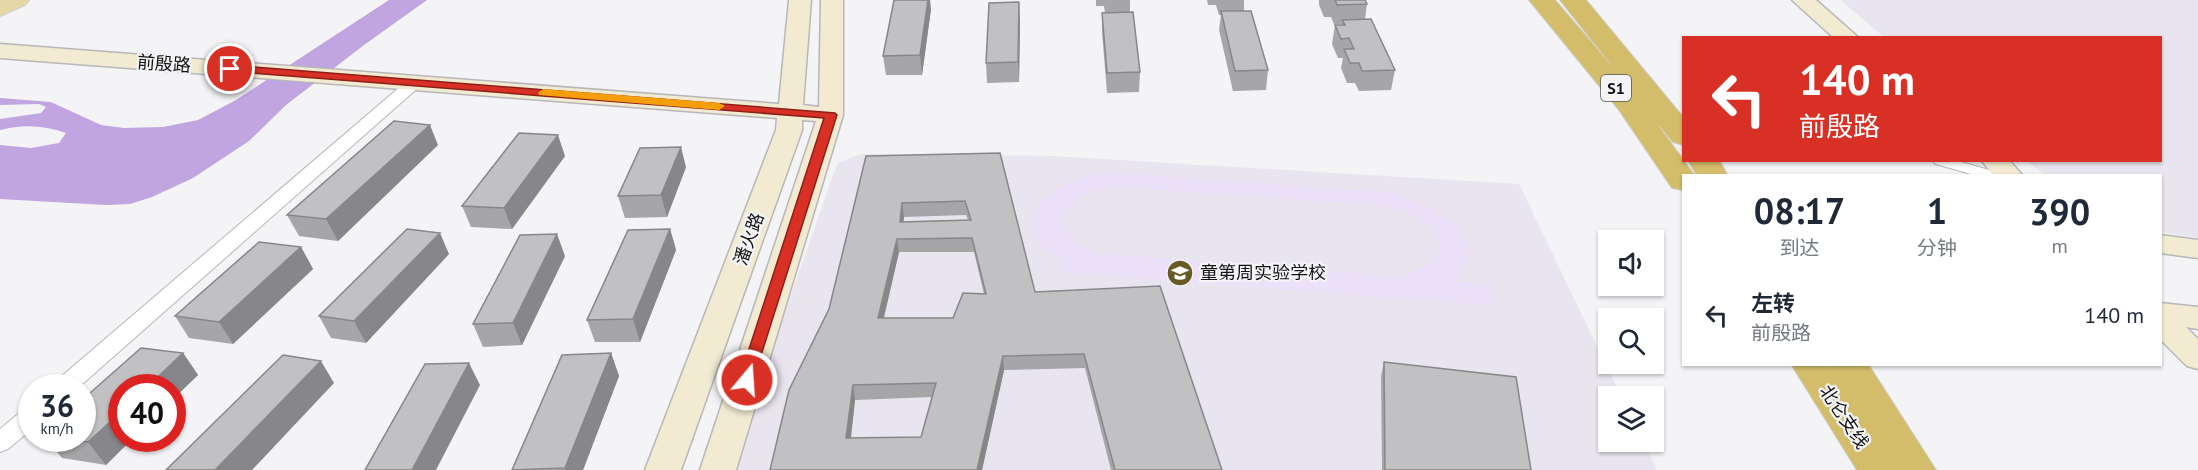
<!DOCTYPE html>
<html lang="zh">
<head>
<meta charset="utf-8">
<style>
  :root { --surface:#fff; --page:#f6f6f7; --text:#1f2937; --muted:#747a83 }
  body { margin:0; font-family:"PT Sans","Noto Sans SC",sans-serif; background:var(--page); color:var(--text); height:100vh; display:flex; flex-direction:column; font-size:22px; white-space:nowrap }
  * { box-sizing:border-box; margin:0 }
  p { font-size:20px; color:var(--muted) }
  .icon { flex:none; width:33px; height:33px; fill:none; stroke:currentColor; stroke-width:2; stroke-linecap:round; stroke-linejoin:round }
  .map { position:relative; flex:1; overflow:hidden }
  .side { position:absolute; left:1682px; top:174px; width:480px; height:192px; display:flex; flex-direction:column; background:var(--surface); border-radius:0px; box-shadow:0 2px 4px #0004 }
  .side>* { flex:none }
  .guide { position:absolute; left:1682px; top:36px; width:480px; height:126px; border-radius:0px; box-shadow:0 2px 4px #0004; background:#d93025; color:#fff; overflow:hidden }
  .fabs { position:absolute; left:1598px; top:230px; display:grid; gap:12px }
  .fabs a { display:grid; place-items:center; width:66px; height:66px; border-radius:0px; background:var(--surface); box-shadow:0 2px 4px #0004; font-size:30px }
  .speed { position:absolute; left:18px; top:374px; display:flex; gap:12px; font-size:30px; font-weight:700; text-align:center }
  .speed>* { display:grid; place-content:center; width:78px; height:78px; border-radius:50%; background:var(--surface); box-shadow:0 2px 4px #0004; line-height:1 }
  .speed small { font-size:15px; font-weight:400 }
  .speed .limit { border:9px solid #d22; background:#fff; color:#111 }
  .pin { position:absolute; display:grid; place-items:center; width:51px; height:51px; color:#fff; margin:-26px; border:3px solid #fff; border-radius:50%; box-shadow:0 2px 6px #0007 }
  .me { position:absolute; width:66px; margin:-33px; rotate:18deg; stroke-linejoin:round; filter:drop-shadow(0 0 4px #0008) }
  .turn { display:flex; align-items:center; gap:21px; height:126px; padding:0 18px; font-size:27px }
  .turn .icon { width:78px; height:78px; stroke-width:2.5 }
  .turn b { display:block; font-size:42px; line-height:51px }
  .eta { display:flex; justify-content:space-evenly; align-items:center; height:102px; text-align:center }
  .eta b { font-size:36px; font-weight:700; line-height:42px }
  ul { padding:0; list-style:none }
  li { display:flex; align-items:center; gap:18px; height:78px; padding:0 18px }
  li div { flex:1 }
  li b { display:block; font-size:22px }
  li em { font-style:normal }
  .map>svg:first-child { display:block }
</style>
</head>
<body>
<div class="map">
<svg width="2198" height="470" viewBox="0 0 2198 470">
  <rect width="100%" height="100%" fill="#f4f3f6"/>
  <g fill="#e9e5ef">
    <path d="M1840 0H2198V238L2160 232V176L2045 175 2027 161 2160 160V38L1884 37Z"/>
    <path d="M860 154 1054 156 1519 184 1621 396H1608V441H1643L1657 470H736L768 360 837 164Z"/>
  </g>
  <path fill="#ebe1f8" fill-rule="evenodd" d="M1107 172 1394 193C1433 205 1499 235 1454 281L1491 284 1496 306 1060 272 1062 262C996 222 1054 176 1107 172ZM1115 187 1376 205C1391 208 1408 210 1421 219 1459 246 1432 270 1398 276L1105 254C1043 238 1058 193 1115 187Z"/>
  <path fill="#c0a5e1" d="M389 0H427L364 45 286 105 249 141 193 178 152 197 130 204 106 205 0 199V145L31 148 59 143 66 133C44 125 22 124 0 130V119L41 113 46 107 39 104 0 105V98L51 102 101 125 124 128 163 127 198 120 236 100Z"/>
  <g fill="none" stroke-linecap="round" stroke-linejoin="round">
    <defs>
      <path id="lane" d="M1938 160 1994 176"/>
      <g id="street">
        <path d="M414 78 420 80 422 83 420 86 79 387H53L56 381 408 80Z"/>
        <path d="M32 407V429L8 449 0 452V429L24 409Z"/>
      </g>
      <g id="secondary">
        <path d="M789 0H811L803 105 819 107 821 0H843V115L736 470H700L816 121 802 120V130L681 470H645L776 130 777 118 0 58V44L779 104Z"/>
        <path d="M1792 0H1816L1859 38H1834Z"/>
        <path d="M1981 160H2009L2023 176H1994Z"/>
        <path d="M2160 235 2198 240V258L2160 253Z"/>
        <path d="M2160 303 2198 307V329L2186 327 2198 339V369L2187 366 2160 339Z"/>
      </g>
      <path id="primary" d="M0 0H29L25 5 0 16Z"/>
      <g id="highway">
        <path d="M1529 0H1555L1617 72 1560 0H1586L1683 117V145L1673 142 1655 121 1695 176H1683V190L1672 188 1619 110Z"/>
        <path d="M1688 160H1719L1728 176H1697Z"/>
        <path d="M1791 364H1829L1833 370 1830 364H1868L1936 470H1857Z"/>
      </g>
    </defs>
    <use href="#lane" stroke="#b7b6b9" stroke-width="11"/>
    <use href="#street" stroke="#b7b6b9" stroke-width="2"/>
    <use href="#secondary" stroke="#b7b6b9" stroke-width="3"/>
    <use href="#primary" stroke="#d0d0d0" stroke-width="2"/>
    <use href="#highway" stroke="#d0d0d0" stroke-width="2"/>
    <use href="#lane" stroke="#fff" stroke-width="9"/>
    <use href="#street" fill="#fff" fill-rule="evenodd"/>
    <use href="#secondary" fill="#f2ebd2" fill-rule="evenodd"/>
    <use href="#primary" fill="#e5d7a6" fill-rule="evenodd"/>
    <use href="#highway" fill="#d4bd6a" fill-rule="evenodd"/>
  </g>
  <g fill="#a6a5a8" fill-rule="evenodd">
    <path d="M1096 0H1130V12L1140 72 1139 92 1107 93 1102 32V13H1105L1104 6H1096Z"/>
    <path d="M1207 0H1244V11L1268 70 1266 90 1233 91 1219 30 1221 15H1219L1216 5H1208Z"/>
    <path d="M1319 0H1365L1367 4 1365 19 1395 70 1391 90 1359 91 1355 83H1347L1341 68 1343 58H1338L1332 44 1335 25H1342V24H1334L1331 17H1324L1319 5Z"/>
    <path d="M931 9 922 75H886L883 56Z"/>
    <path d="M1020 22 1019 82 987 83 986 63Z"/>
    <path d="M438 145 338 241 299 236 287 215Z"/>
    <path d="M1000 153 1035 292 1222 470H1111L1085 368 1004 370 982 470H770L829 309 866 156ZM966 215 968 220 903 222 904 217ZM899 252H974L984 294 953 318H884ZM932 397 921 437 851 438 855 400Z"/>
    <path d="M565 156 512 229 471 227 462 206Z"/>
    <path d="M686 167 667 217 625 218 618 196Z"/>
    <path d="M670 229 676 250 640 342H595L587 320Z"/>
    <path d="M301 247 313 269 233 344 189 338 175 316Z"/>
    <path d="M449 254 366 343 331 338 319 316Z"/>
    <path d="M565 256 522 345 483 347 473 324Z"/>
    <path d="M183 353 198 375 172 400V387L122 438H133L106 465 62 458 45 438H82Z"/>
    <path d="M611 353 619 376 583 470H512Z"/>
    <path d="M1384 362 1531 470H1382L1381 376Z"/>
  </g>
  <g fill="#878688">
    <path d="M928 0H930L931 9 922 75 920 55Z"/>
    <path d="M1019 2 1020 22 1019 82 1018 62Z"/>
    <path d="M430 125 438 145 338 241 326 219Z"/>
    <path d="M558 135 565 156 512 229 504 208Z"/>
    <path d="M681 147 686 167 667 217 661 195Z"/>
    <path d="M902 203 904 217 902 236 900 222Z"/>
    <path d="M670 229 676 250 640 342 633 319Z"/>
    <path d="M440 233 449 254 366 343 354 321Z"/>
    <path d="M557 234 565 256 522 345 513 323Z"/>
    <path d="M897 239 899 252 880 333 878 318Z"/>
    <path d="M301 247 313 269 233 344 219 322Z"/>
    <path d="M183 353 198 375 172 400V387H147Z"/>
    <path d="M611 353 619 376 583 470H566L565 468Z"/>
    <path d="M1003 356 1004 370 982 470H977Z"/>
    <path d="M321 361 334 383 252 470H215Z"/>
    <path d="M469 363 480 385 436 470H412Z"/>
    <path d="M853 385 855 400 849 453 846 438Z"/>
    <path d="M122 411V438H133L106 465 88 442Z"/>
  </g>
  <g fill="#c1c0c3" stroke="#878688" stroke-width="1.5" fill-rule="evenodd">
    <path d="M894 0H928L920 55 883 56Z"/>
    <path d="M1335 0H1365L1367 4 1337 5Z"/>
    <path d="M1019 2 1018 62 986 63 989 3Z"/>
    <path d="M1221 11H1251L1268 70 1235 71Z"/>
    <path d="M1133 12 1140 72 1107 73 1102 13Z"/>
    <path d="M1371 19 1395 70 1362 71 1359 63H1350L1344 49H1354L1349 38 1341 39 1335 25H1345L1342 20Z"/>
    <path d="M394 121 430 125 326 219 287 215Z"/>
    <path d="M519 133 558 135 504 208 462 206Z"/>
    <path d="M681 147 661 195 618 196 640 148Z"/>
    <path d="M1000 153 1035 292 1160 286 1222 470H1115L1084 354 1003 356 977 470H770L789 390 829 309 866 156ZM965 201 971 220 900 222 902 203ZM972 238 986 294 963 293 953 318H878L897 239ZM936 383 921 437 846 438 853 385Z"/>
    <path d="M407 229 440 233 354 321 319 316Z"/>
    <path d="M670 229 633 319 587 320 628 230Z"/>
    <path d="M557 234 513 323 473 324 520 235Z"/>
    <path d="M259 242 301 247 219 322 175 316Z"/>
    <path d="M141 348 183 353 147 387H122V411L88 442 59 438H82V400Z"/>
    <path d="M611 353 565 468 512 470 562 355Z"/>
    <path d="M283 355 321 361 215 470H166Z"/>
    <path d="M1384 362 1516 377 1531 470H1385Z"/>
    <path d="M469 363 412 470H365L425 364Z"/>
  </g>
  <path fill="#d93025" stroke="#8d1f18" stroke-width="1.5" d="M230 65 835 113 837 115 752 384H741L739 380 824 118 226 71 224 69Z"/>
  <path fill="#f59e0b" d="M543 89 719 103 725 106 719 110 539 95 538 93Z"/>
  <defs>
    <symbol id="school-disc" viewBox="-11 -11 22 22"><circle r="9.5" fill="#685a27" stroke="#f4f3f6"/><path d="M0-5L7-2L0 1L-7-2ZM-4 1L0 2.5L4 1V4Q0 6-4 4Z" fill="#fff"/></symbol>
  </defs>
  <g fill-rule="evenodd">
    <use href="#school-disc" x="1165" y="258" width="30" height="30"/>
  </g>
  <g text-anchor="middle" stroke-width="4.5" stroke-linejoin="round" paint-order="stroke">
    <rect fill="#f4f3f6" stroke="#575658" stroke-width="1.5" x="1601" y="75" width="30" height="26" rx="4.5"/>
    <g font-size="16" font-weight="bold" fill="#141314">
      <text x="1616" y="94">S1</text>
    </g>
    <g font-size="18" fill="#141314" stroke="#f4f3f6">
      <text transform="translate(164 64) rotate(4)" y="6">前殷路</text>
      <text transform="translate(749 239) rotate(-70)" y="6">潘火路</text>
      <text transform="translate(1844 417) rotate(56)" y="6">北仑支线</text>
    </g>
    <g font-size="18" fill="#141314" stroke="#f4f3f6" text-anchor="start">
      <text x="1200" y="279">童第周实验学校</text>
    </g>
  </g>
</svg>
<div class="fabs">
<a><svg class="icon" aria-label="sound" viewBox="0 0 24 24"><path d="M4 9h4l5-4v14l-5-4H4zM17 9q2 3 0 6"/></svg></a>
<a><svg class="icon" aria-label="search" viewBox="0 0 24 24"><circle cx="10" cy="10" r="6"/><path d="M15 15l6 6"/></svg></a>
<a><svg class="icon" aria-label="layers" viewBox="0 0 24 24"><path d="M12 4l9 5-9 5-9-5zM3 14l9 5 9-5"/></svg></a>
</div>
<div class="speed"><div>36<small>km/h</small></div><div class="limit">40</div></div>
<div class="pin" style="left:230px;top:69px;background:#d93025"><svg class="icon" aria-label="arrive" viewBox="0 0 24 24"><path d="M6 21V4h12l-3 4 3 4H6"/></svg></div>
<svg class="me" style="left:747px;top:380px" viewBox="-20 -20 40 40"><circle r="17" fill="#d93025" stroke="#fff" stroke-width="3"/><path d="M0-11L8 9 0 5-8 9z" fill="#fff"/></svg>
<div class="guide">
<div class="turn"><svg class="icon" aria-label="left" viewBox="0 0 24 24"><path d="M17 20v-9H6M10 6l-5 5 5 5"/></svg><div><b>140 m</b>前殷路</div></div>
</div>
<section class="side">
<div class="eta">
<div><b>08:17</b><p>到达</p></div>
<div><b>1</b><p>分钟</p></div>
<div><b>390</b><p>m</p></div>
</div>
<ul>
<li><svg class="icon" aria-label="left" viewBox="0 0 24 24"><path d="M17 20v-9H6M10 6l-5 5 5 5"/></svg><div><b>左转</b><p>前殷路</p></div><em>140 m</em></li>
</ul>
</section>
</div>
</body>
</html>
